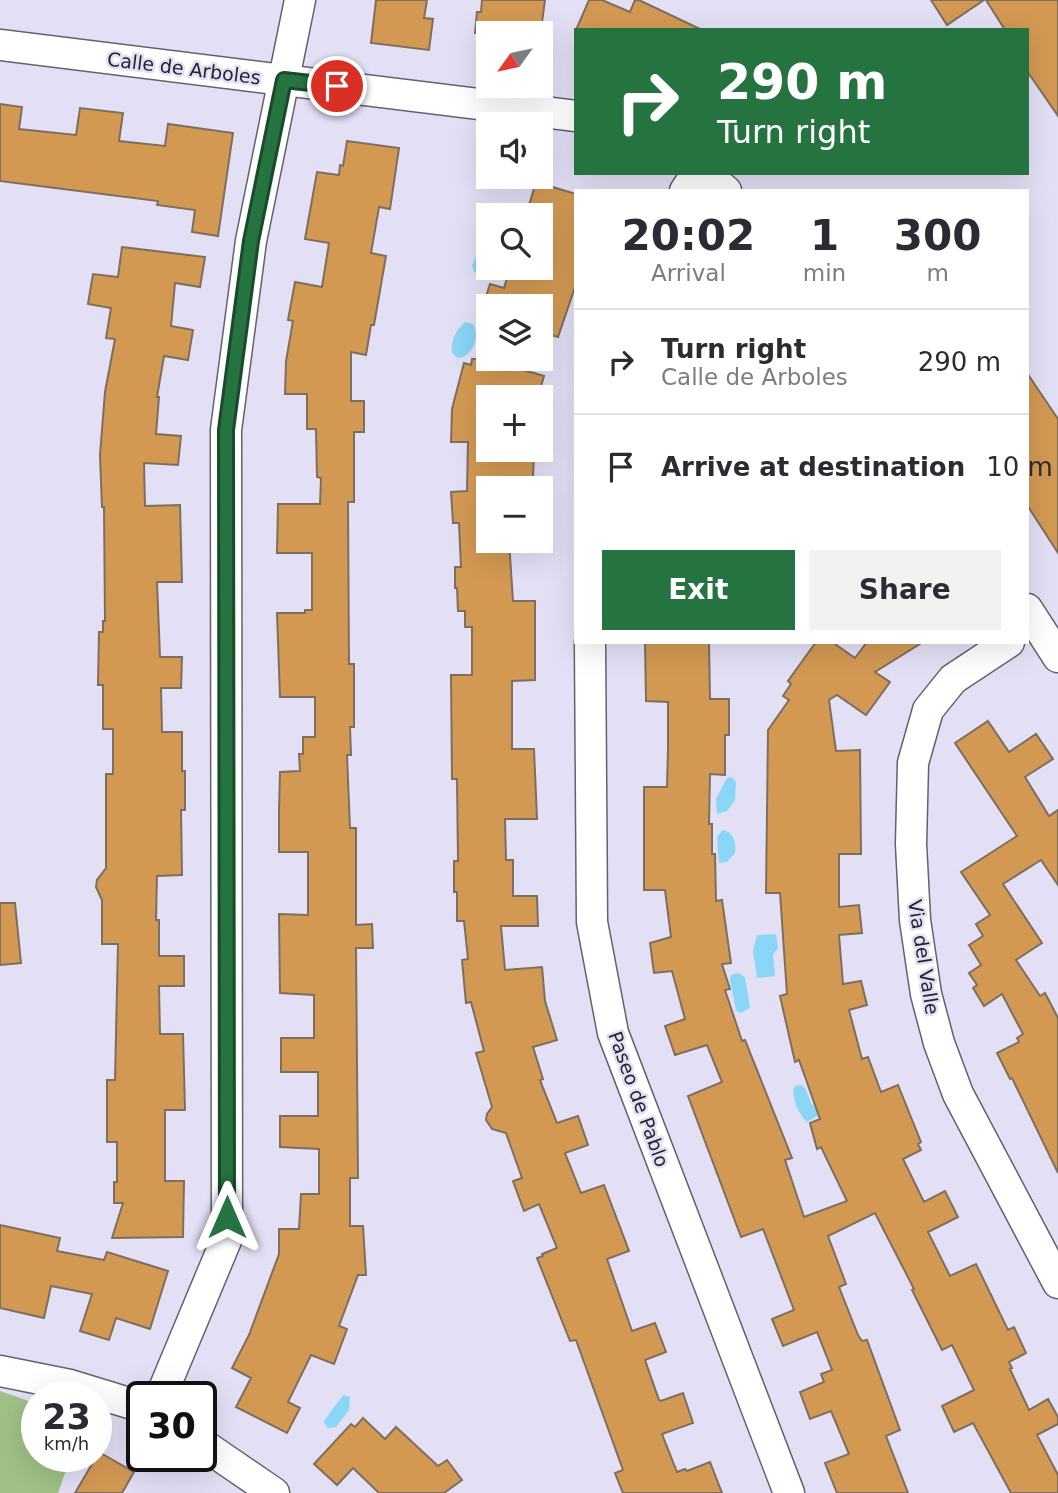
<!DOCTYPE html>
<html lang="en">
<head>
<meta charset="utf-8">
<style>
  :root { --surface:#fff; --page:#f2f2f3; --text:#2b2b33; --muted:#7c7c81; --line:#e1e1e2; --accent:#267342 }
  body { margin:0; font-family:"DejaVu Sans",sans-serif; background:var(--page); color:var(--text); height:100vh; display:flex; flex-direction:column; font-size:26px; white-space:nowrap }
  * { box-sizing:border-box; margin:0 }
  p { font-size:23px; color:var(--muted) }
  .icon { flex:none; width:38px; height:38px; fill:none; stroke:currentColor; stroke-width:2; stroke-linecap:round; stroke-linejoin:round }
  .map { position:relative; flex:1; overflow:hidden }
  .panel { position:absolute; left:574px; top:189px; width:455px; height:455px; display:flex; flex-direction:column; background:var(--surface); border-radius:0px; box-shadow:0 7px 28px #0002 }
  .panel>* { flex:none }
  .guide { position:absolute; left:574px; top:28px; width:455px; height:147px; border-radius:0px; box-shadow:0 7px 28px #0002; background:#267342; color:#fff; overflow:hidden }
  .needle { width:46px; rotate:237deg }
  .buttons { position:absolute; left:476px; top:21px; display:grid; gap:14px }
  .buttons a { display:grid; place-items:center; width:77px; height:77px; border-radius:0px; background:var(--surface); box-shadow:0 7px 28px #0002; font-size:35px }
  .speed { position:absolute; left:21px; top:1381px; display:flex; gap:14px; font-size:35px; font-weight:700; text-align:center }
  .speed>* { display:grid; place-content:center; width:91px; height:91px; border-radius:50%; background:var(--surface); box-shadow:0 7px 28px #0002; line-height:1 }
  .speed small { font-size:18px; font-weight:400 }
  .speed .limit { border:4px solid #111; border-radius:10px; background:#fff; color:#111 }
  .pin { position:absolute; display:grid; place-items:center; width:60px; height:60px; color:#fff; margin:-30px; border:4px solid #fff; border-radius:50%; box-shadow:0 2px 7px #0007 }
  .me { position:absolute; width:77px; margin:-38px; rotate:0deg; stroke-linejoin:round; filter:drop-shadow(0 0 5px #0008) }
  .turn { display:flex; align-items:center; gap:24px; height:147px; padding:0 28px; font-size:32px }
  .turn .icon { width:91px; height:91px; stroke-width:2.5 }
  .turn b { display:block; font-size:49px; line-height:60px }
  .eta { display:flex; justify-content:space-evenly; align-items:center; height:119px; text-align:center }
  .eta b { font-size:42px; font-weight:600; line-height:49px }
  .button { display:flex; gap:14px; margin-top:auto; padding:14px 28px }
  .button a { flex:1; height:80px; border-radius:0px; background:var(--accent); color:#fff; font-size:28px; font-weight:600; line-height:80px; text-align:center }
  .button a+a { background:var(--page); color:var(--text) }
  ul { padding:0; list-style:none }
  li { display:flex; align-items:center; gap:21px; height:105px; padding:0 28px; border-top:2px solid var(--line) }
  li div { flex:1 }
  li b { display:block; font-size:26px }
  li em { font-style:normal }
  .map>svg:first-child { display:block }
</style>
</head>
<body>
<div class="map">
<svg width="1058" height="1493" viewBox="0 0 1058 1493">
  <rect width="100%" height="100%" fill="#e3e0f6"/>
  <path fill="#a0c086" d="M0 1391 37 1404V1456H71L58 1493H0Z"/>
  <g fill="#89d6f6">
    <path d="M482 248 488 251 489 268 484 274 479 275 474 272 472 266 478 250Z"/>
    <path d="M466 322 473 324C480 336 473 357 458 358L452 353C450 342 457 327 466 322Z"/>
    <path d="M732 777 736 782 735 800 727 811 717 814 716 799 727 778Z"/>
    <path d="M723 830C734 832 736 843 735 853L727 862 719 863 717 837Z"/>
    <path d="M776 934 778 948 773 954 775 976 757 978 753 951 757 935Z"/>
    <path d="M738 973 745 977 750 1008 740 1013 736 1010 730 980 731 975Z"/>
    <path d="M801 1085 805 1088 812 1105 818 1107 819 1115 807 1122C799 1114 794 1104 793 1090L795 1086Z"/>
    <path d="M343 1395 350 1397 349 1410 336 1427 327 1428 324 1421Z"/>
  </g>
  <g fill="#d39953" stroke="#7d6f5f" stroke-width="2">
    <path d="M376 0H427L424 18 433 19 429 50 371 43Z"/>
    <path d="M482 0H545L541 30 507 26 506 33H475L477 12H481Z"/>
    <path d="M589 0H602L630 12 635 0H639L702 30H576Z"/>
    <path d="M931 0H984L947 25Z"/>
    <path d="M986 0H1058V116L1027 71V30H1005Z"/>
    <path d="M0 104 22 107 19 129 76 135 80 108 123 113 119 141 165 146 168 124 233 133 218 236 192 232 195 210 157 205 158 201 0 181Z"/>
    <path d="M347 141 399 148 390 209 379 207 371 253 386 256 374 325H371L366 355 351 352V401H364V432H354V502H348L349 664H354V727H350L351 755H347L350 828H356V925L372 924 373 948H356L358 1178H350V1226H363L366 1275H358L339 1326 347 1329 334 1364 311 1355 288 1402 300 1408 287 1433 236 1407 251 1378 232 1368 249 1335 279 1254V1229H299L301 1194H319V1149L280 1147V1116H318V1072H281V1038H314V995L280 993 279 914 308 915V852H279V810L280 772 300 771 299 754H303V737H315V697H280L277 613H305V610H312V553H277L278 504H320L321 478 317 477 316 429H307V394H285L286 361 293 321 288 320 295 282 322 287 329 243 305 239 317 172 339 175 340 165 343 166Z"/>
    <path d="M536 182 576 194V284L558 337 541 332V306H483L490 284 504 288 510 268H541V215H526Z"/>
    <path d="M122 247 205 257 200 287 175 283 171 326 193 330 188 360 164 356 157 397H159L156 434 181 436 178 465 144 463 145 506 180 505 182 582H157L160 657H182L181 688H161L162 732H182V771H185V810H181L182 875 157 876 156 920H159V956H184V986H159L160 1034H183L185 1110H165V1181H184L183 1237 112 1238 123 1203H114V1182H117V1142H107V1080H115L118 944H102V900L96 887 97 880 106 868V774H113V729H103V685H98L99 632H103V621H105L104 507H102L100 455 105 392 115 339 106 338 111 308 88 304 93 274 118 277Z"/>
    <path d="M472 359H512L510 366 544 376 538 397H488V450H534L533 479 488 478V541H509L513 601H535V680L512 681V749H534L537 819H505L506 860H513V896H537L538 926H501L505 970 542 967 545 1001 557 1040 533 1047 543 1079 540 1080 557 1123 578 1116 588 1145 565 1153 581 1193 604 1185 629 1251 607 1259 632 1331 655 1323 666 1352 645 1360 659 1400 661 1401 683 1393 693 1423 662 1434 677 1472 685 1469 687 1471 710 1462 722 1493H623L615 1473 623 1470 576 1340 570 1341 537 1258 543 1256 542 1254 557 1248 539 1204 524 1211 513 1181 522 1178 506 1133 492 1129 486 1120 487 1114 492 1107 476 1053 484 1051 471 1002 466 1003 462 960 468 959 464 921H457V892H454V861H458L457 779H452L451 675H472V627H465V611H458L457 588H455V567H461L459 523H453L451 492 467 491 468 442H451L452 409 464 363 471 365Z"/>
    <path d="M1027 373 1058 419V553L1027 505Z"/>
    <path d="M645 642H709L710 699H729V735H725V775L710 774 709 824H712V854H715L716 901 722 900 731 963 722 964 730 989 725 990 742 1041 745 1040 792 1158 785 1160 804 1217 847 1201 821 1147 817 1149 810 1123 820 1119 799 1060 795 1062 780 996 787 994 780 893H766L768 730 789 700 783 696 791 684 788 681 816 642H832L855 658 867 642H923L875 672 890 682 866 715 837 695 829 700 836 751 860 750 861 854H839V907L859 905 862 933 839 935 843 984 861 981 867 1005 849 1010 862 1059 868 1057 881 1092 898 1085 921 1142 918 1144 921 1150 903 1159 924 1202 945 1191 958 1217 928 1232 950 1276 976 1264 1008 1330 1014 1327 1026 1353 1009 1362 1012 1368 1010 1369 1029 1410 1048 1399 1058 1417V1424L1037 1435 1058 1475V1493H1011L973 1423 954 1432 942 1406 974 1390 952 1345 942 1350 912 1290 914 1289 875 1213 828 1236 846 1284 839 1287 858 1335 862 1341 867 1340 900 1430 886 1436 908 1493H837L825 1463 849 1454 831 1411 810 1419 800 1392 824 1382 821 1374 832 1370 817 1332 783 1346 772 1319 794 1310 763 1229 741 1237 688 1096 722 1082 707 1045 675 1055 665 1026 685 1019 672 971 654 973 650 943 671 937 665 890H644V787H667L668 750V702L646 701Z"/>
    <path d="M988 721 1009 752 1036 734 1053 759 1025 777 1049 816 1058 810V885L1041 860 1003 884 1042 943 1016 960 1040 996 1045 993 1058 1018V1173L1012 1078 1010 1079 997 1053 1019 1042 1017 1038 1023 1034 1002 994 984 1006 973 988 977 985 969 973 981 965 969 945 983 936 976 924 990 915 961 872 1017 836 955 743Z"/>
    <path d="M0 903H15L21 963 0 965Z"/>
    <path d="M0 1225 60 1238 57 1251 104 1260 107 1252 168 1271 150 1329 116 1318 109 1340 80 1331 92 1294 51 1286 44 1318 0 1308Z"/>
    <path d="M363 1418 385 1439 396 1427 438 1466 447 1460 462 1480 444 1493H379L353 1468 337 1485 314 1464 351 1424 355 1427Z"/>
    <path d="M99 1452 134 1472 122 1493H75Z"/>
  </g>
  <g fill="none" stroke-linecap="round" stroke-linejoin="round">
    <defs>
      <g id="minor">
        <path d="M0 45 576 116"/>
        <path d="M705 173 726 191"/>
        <path d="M685 191 697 173"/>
        <path d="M1027 609 1058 657"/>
        <path d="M590 642 592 922 613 1033 789 1493"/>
        <path d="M1009 642 953 679 928 710 913 763 911 844 915 920 926 994 939 1043 958 1094 1058 1283"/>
        <path d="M0 1371 70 1385 142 1407"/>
        <path d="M161 1396 227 1238 226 430 251 241 300 0"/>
        <path d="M201 1443 274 1493"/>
      </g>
    </defs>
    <use href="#minor" stroke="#636073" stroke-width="33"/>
    <use href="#minor" stroke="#fff" stroke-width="30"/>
  </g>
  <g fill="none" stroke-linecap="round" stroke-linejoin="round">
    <defs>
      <path id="route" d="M227 1217 226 430 251 241 284 80 337 86"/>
    </defs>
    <use href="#route" stroke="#194b2b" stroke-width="18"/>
    <use href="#route" stroke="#267342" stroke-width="12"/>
  </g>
  <g text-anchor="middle" stroke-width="5" stroke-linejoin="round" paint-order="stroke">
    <g font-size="19" fill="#25242c" stroke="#e3e0f6">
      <text transform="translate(184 68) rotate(7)" y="7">Calle de Arboles</text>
      <text transform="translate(924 957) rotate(81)" y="7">Via del Valle</text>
      <text transform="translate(639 1099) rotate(70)" y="7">Paseo de Pablo</text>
    </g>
  </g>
</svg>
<div class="buttons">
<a><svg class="needle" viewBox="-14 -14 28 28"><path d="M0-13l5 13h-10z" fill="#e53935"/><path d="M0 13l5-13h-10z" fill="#7c7c81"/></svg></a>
<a><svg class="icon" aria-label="sound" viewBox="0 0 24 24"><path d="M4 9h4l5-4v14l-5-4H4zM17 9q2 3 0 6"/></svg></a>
<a><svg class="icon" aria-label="search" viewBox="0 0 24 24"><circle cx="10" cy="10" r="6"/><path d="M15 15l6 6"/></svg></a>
<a><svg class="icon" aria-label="layers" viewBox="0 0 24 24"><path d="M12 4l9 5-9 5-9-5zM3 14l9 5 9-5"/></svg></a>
<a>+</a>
<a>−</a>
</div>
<div class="speed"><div>23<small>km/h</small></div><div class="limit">30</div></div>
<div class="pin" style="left:337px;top:86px;background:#d93025"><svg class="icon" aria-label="arrive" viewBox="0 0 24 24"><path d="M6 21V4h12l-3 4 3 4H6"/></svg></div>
<svg class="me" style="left:227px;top:1217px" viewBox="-20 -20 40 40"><path d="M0-17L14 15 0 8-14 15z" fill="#267342" stroke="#fff" stroke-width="4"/></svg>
<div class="guide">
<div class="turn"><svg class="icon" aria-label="right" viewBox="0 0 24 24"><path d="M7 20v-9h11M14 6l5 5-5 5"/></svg><div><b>290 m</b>Turn right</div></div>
</div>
<section class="panel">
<div class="eta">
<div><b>20:02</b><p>Arrival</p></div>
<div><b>1</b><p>min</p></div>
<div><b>300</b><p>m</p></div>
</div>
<ul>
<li><svg class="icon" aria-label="right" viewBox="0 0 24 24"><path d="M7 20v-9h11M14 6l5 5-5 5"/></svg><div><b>Turn right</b><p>Calle de Arboles</p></div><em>290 m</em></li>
<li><svg class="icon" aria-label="arrive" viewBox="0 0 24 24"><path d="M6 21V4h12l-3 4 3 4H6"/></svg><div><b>Arrive at destination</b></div><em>10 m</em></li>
</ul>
<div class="button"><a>Exit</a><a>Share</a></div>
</section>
</div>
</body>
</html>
